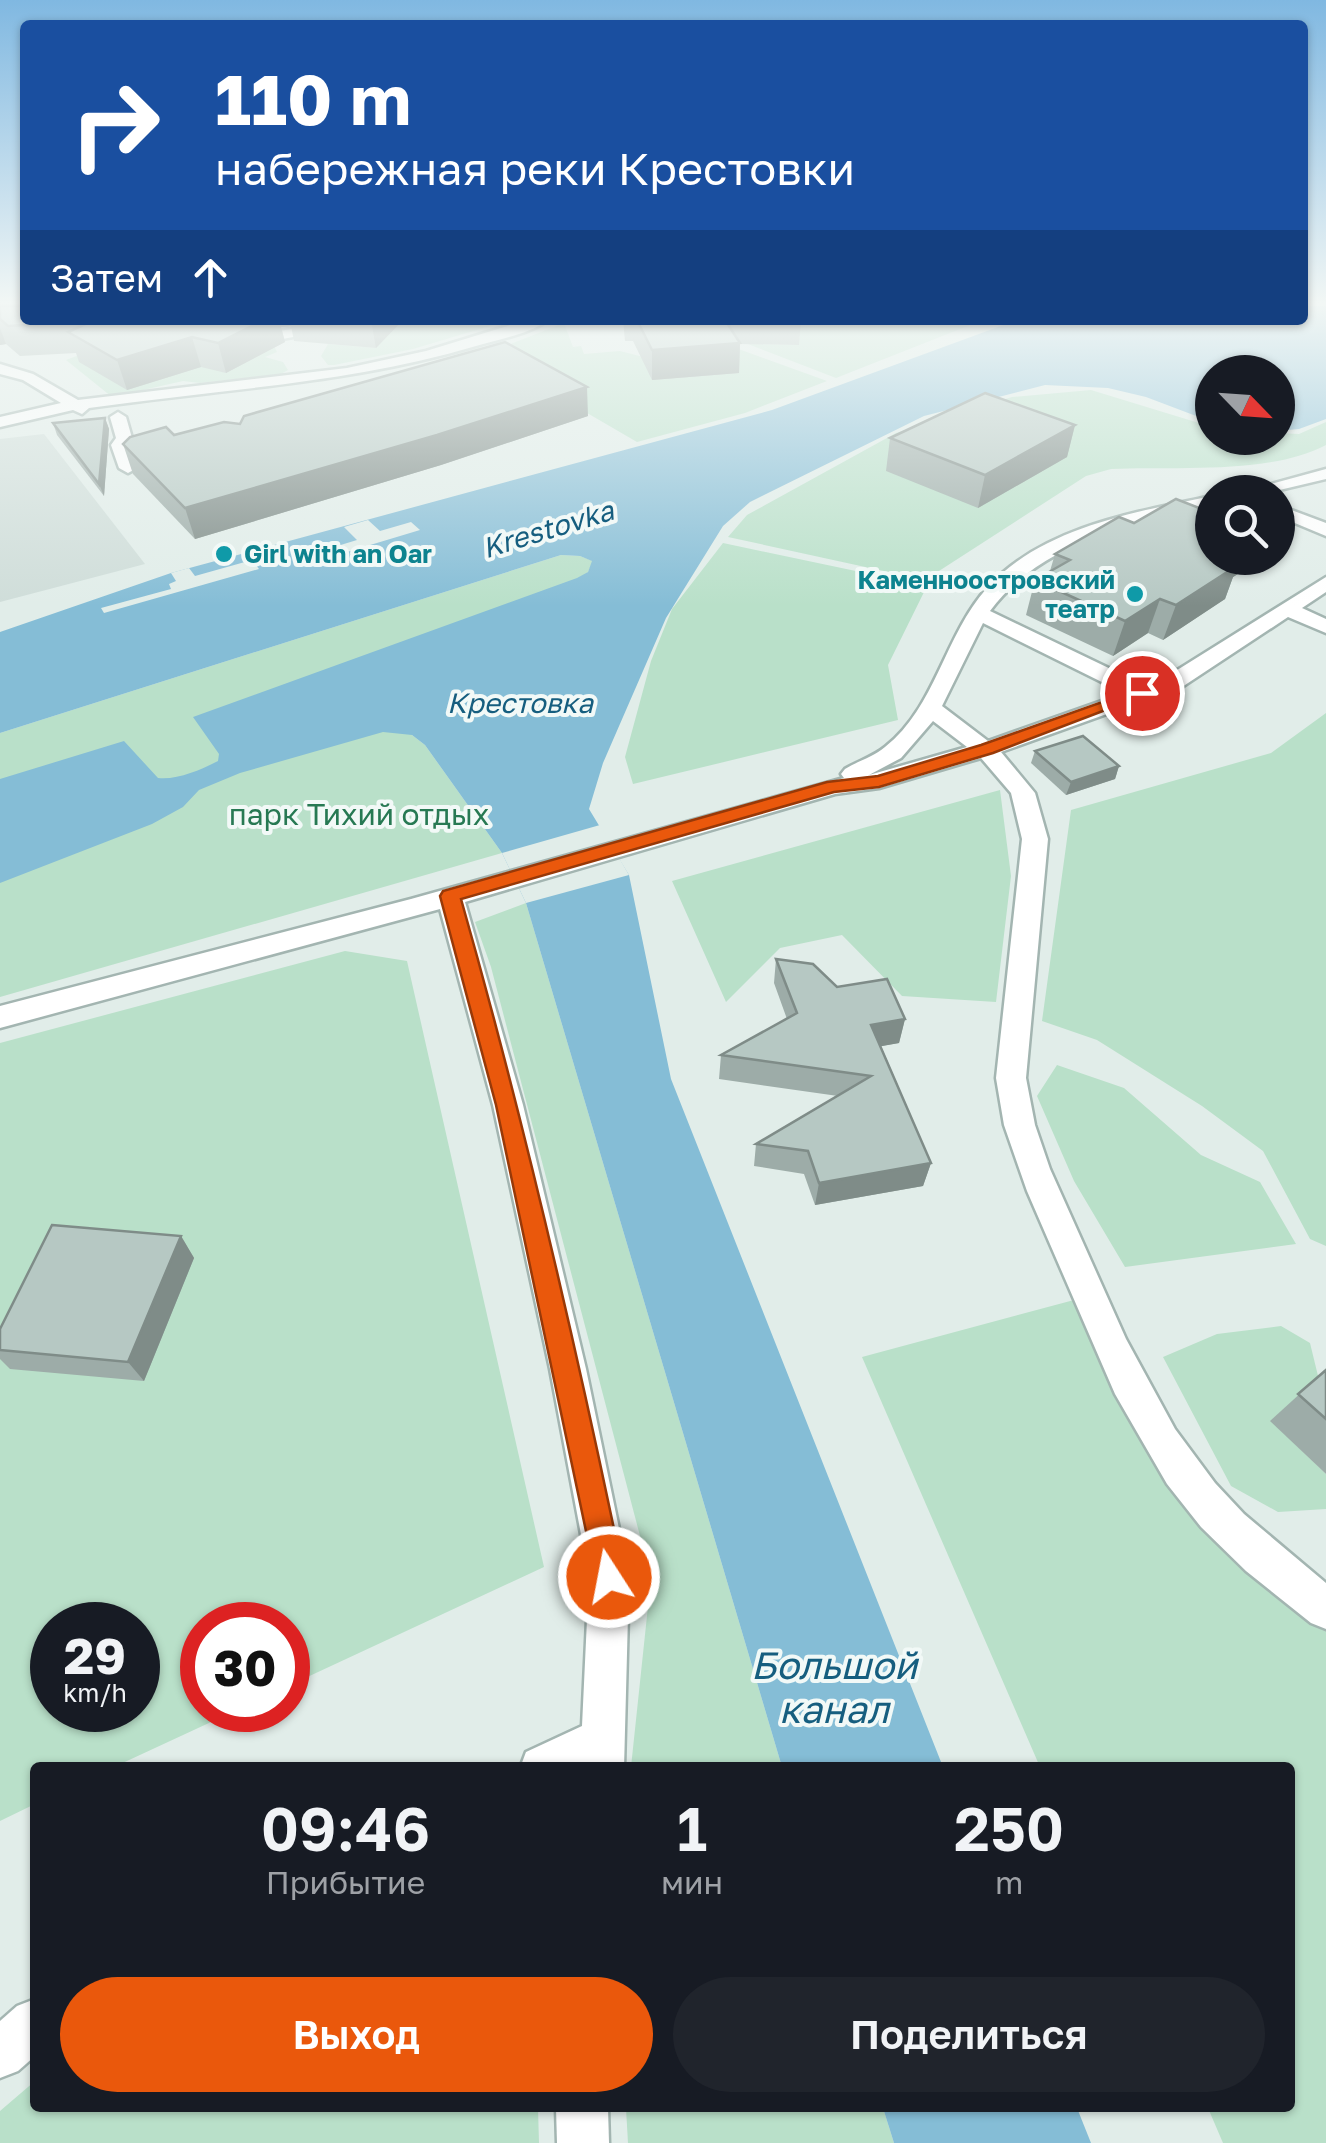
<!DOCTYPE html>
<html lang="ru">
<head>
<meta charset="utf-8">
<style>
  :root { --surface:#171b24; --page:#20242c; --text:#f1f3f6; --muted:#9ea1a6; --accent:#ea580c }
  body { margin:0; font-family:"Golos Text",sans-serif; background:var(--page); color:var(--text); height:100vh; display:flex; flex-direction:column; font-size:38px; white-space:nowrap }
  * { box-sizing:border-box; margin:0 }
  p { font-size:32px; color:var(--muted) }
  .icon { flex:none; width:55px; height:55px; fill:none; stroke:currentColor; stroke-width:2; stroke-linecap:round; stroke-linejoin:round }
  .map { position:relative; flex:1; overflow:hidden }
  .panel { position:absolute; left:30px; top:1762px; width:1265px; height:350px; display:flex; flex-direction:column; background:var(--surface); border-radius:10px; box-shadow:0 2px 8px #0004 }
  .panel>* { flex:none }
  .guide { position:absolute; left:20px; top:20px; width:1288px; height:305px; border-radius:10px; box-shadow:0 2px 8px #0004; background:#1a4fa0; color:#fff; overflow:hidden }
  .needle { width:65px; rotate:115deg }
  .tools { position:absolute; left:1195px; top:355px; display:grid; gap:20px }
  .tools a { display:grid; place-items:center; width:100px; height:100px; border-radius:50%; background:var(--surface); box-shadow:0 2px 8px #0004; font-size:50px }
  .speed { position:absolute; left:30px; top:1602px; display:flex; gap:20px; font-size:50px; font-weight:700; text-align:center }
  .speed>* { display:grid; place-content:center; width:130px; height:130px; border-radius:50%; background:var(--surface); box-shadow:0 2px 8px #0004; line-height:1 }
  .speed small { font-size:25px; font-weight:400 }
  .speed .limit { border:15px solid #d22; background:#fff; color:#111 }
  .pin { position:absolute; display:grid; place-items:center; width:85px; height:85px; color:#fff; margin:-42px; border:5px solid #fff; border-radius:50%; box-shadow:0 2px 10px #0007 }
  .me { position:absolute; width:110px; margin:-55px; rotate:349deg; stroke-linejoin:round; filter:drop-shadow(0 0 8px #0008) }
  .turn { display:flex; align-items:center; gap:35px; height:210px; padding:0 30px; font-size:45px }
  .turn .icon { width:130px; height:130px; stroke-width:2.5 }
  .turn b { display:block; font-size:70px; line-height:85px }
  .then { display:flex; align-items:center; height:95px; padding:0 30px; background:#0003; gap:20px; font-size:38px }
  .eta { display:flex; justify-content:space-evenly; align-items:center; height:170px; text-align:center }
  .eta b { font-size:60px; font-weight:600; line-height:70px }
  .button { display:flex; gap:20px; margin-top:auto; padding:20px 30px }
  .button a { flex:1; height:115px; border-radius:60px; background:var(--accent); color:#fff; font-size:40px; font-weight:600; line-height:115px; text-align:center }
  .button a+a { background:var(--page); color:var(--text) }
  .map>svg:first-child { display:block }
</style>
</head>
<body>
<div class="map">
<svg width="1326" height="2143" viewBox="0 0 1326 2143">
  <rect width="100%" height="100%" fill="#e1ede9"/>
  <path fill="#cfddd9" d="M44 434 145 564 0 602V439Z"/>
  <g fill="#b9e0c9" fill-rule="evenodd">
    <path d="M172 320 273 344 277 352 265 357 283 362 288 370 281 374 200 383 183 381 112 397 66 360Z"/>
    <path d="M396 320H510L413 349 334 365H328L321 356 328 344 376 348Z"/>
    <path d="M792 320H983L836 378 748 344 798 345Z"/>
    <path d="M564 323 573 347 581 346 584 354 620 351 663 362 672 378 738 373 733 347 827 381 745 413 637 442 489 356 503 347Z"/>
    <path d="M1091 390 1212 427V438H1278V433L1299 434 1326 422V445C1270 475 1174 466 1111 469L1086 476 925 580 728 537 747 515 896 433 1012 397Z"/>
    <path d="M723 543 927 586 888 665 898 720 633 784 625 757 651 661 672 609Z"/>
    <path d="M561 555 580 556 593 561 588 572 412 735 425 745 502 853 0 997V733Z"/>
    <path d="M1326 713V1246L1310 1239 1263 1151 1202 1106 1097 1040 1042 1021 1071 810 1271 753Z"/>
    <path d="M1000 790 1011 876 996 1002 902 996 842 935 780 948 726 1002 672 881Z"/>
    <path d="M526 903 782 1767H631L651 1578 491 967 475 922Z"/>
    <path d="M345 951 407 961 544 1567 288 1686V1625H202V1710H237L114 1767 35 1768V1804L0 1821V1043ZM52 1625H138V1710H52Z"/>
    <path d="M1057 1065 1124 1088 1201 1155 1260 1182 1296 1244 1125 1267 1074 1181 1037 1096Z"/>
    <path d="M1089 1296 1153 1429 1326 1608V2143H1223L1208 2108H1290V1768L1040 1767 862 1357Z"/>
    <path d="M1281 1326 1310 1343 1319 1380 1271 1421 1326 1474V1509L1278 1512 1231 1486 1163 1357 1217 1334Z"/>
    <path d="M35 2081V2108H538L539 2143H0V2111Z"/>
    <path d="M626 2108H883L894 2143H628Z"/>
  </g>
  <g fill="#85bdd6">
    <path d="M1303 306H1326V419L1299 429 1278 431V372H1212V422L1146 397 1108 388 1045 385 924 416 750 502 723 526 666 618 603 763 589 809 629 875 671 1079 943 1767H782L526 903 502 853 425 745 412 735 383 732 240 773 199 790 183 807 152 824 0 883V779L124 741 158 778C178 780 200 770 218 761L219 754 193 717 577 578 588 572 592 561 580 556 561 555 0 733V632L171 573 772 410 1017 320H1302Z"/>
    <path d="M883 2108H1077L1091 2143H894Z"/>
  </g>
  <g fill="#e1ede9">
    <path d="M368 520 380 531 411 522 420 530 327 558 321 551 357 540 344 527Z"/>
    <path d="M252 560 259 569 104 613 101 608 171 589 169 584 176 581 171 573 189 568 195 576Z"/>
    <path d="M600 825 629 875 526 903 502 853Z"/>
  </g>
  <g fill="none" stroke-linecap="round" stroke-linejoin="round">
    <defs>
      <g id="minor">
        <path d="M255 320H273L262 329 273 332 299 328 297 320H313L316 324 309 334 272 341 249 334V325Z"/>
        <path d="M527 320H548C530 334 499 339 476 346 349 384 220 389 89 408L82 414 73 410 0 427V417L61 403 23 380 0 374V364L33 374 78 400 347 368 426 351Z"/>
        <path d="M118 412 126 417 132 438 127 445 137 468 128 473 119 468 111 445 116 438 110 417Z"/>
        <path d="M1326 469V479L1271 492H1242Z"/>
        <path d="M1212 496V506C1132 524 1042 541 990 611L1144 685 1166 677 1326 577V592L1302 608 1326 619V633L1288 617 1182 687 1001 752 1035 793 1048 839 1026 1078 1035 1125 1050 1169 1126 1339 1175 1429 1215 1483 1244 1514 1326 1583V1629L1311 1623 1246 1571 1201 1527 1167 1484 1115 1394 1027 1191 1004 1125 996 1078 1022 839 1011 793 981 758 879 788 835 794 465 902 523 1105 586 1369 629 1577 624 1768H520L526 1752 582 1726 589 1577 550 1369 493 1105 440 909 0 1028V1006L411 899 844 778 841 774 845 769C858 761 873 757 885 747 936 707 944 636 987 588 1042 527 1136 512 1212 496ZM983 623 1124 693 988 741 942 706ZM933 721 967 747 869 775 901 758Z"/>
        <path d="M1278 505 1326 523V536L1278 516Z"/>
        <path d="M35 1999V2056L18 2071 0 2078V2021L17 2006Z"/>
        <path d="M556 2108H608L609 2143H557Z"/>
      </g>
    </defs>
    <use href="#minor" stroke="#a3b5b1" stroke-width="5"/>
    <use href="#minor" fill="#fff" fill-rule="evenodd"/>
  </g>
  <g fill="#9daca8">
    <path d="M0 306 25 320H403L376 348 294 341 291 326 281 327 285 342 226 373 201 367 127 390 79 362 76 353 20 356 6 344 0 345Z"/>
    <path d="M623 320H801L799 345 740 344 739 373 652 380 633 341H625Z"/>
    <path d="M588 416 441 465 195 539 133 474 123 444 240 424Z"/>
    <path d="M105 418 109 429 104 496 57 435 53 423Z"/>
    <path d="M1075 425 1067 457 978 508 886 471 890 438Z"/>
    <path d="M1055 554 1249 567 1233 577 1225 599 1163 640 1148 633 1113 656 1026 615 1035 580 1050 571Z"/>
    <path d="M1035 751 1119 766 1115 779 1066 795 1031 763Z"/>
    <path d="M776 959 905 1019 899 1043 881 1046 931 1163 923 1186 815 1205 804 1174 754 1166 756 1144 838 1096 719 1079 721 1055 787 1019 774 983Z"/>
    <path d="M181 1236 194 1258 144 1381 10 1369 0 1359V1329Z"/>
    <path d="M1326 1370V1474L1270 1421Z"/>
  </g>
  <g fill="#7f8c88">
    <path d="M264 320H289L291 326 281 327 285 342 226 373 218 343Z"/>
    <path d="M371 320H403L376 348Z"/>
    <path d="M0 328 6 344 0 345Z"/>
    <path d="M192 337 201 367 127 390 117 360Z"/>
    <path d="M740 343 739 373 652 380V350Z"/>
    <path d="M587 387 588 416 441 465 195 539 185 508Z"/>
    <path d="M105 418 109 429 104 496 99 484Z"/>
    <path d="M1075 425 1067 457 978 508 985 475Z"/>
    <path d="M1225 558H1253L1249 567 1233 577 1225 599 1163 640 1176 605Z"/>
    <path d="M1160 599 1148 633 1113 656 1125 621Z"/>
    <path d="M1119 766 1115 779 1066 795 1071 782Z"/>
    <path d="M905 1019 899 1043 866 1049 871 1025Z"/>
    <path d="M931 1163 923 1186 815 1205 819 1183Z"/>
    <path d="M181 1236 194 1258 144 1381 128 1362Z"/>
  </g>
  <g fill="#b6c8c3" stroke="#7f8c88" stroke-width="2.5">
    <path d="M0 306H25V320H264L218 343 192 337 117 360 68 332 90 322 8 326 0 319Z"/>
    <path d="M637 320H725L740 343 652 350Z"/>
    <path d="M505 342 587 387 437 435 185 508 123 444 130 437 166 427 174 435 224 422 240 424 244 416Z"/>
    <path d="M985 393 1075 425 985 475 890 438Z"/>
    <path d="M105 418 99 484 53 423Z"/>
    <path d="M1176 499 1212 513V558H1225H1223L1238 565 1176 605 1160 599 1125 621 1035 580 1070 560 1055 554 1119 517 1134 523Z"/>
    <path d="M1083 736 1119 766 1071 782 1035 751Z"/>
    <path d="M776 959 813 964 837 987 887 979 905 1019 871 1025 931 1163 819 1183 808 1151 756 1144 871 1076 721 1055 797 1013Z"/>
    <path d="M52 1225 181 1236 128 1362 0 1350V1329Z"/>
    <path d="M1326 1370V1419L1298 1394Z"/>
  </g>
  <linearGradient id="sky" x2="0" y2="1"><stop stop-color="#80b8e1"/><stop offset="0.5" stop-color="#f2f7f5"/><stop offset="1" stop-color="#f2f7f5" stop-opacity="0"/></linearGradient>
  <rect width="1326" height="606" fill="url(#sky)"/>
  <path fill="#ea580c" stroke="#983908" stroke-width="2.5" d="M1136 690 1150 693 993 753 879 787 834 792 461 899C525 1124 577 1349 624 1577L620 1588 609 1592 598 1588 496 1105 440 896 443 891 827 782 878 776 981 745Z"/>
  <g fill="#0f9aa8" stroke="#f2f9f7" stroke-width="4">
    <circle cx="224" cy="554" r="10"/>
    <circle cx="1135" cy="594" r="10"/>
  </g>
  <g text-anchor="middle" stroke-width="8" stroke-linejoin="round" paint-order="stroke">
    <g font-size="25" font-weight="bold" fill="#0d838f" stroke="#f2f9f7" text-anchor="start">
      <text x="244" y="563">Girl with an Oar</text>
      <text x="1115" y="589" text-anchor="end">Каменноостровский<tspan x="1115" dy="29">театр</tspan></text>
    </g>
    <g font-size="28" font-style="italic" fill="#165e7f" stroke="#f2f9f7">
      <text transform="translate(548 529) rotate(-17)" y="10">Krestovka</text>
      <text x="520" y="713">Крестовка</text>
    </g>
    <g font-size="30" fill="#277953" stroke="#f2f9f7">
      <text x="359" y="825">парк Тихий отдых</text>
    </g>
    <g font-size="38" font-style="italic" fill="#165e7f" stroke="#f2f9f7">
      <text x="834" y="1679">Большой<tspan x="834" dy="44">канал</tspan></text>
    </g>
  </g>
</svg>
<div class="tools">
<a><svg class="needle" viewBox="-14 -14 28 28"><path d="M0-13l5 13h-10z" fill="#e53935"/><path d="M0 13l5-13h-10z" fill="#9ea1a6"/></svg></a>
<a><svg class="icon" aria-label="search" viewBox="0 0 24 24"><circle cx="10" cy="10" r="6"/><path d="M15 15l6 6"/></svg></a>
</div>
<div class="speed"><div>29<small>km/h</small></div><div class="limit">30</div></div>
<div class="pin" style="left:1142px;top:693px;background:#d93025"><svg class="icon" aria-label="arrive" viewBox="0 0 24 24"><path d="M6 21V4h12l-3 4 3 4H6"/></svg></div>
<svg class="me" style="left:609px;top:1577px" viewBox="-20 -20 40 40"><circle r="17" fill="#ea580c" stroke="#fff" stroke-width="3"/><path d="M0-11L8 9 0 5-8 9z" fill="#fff"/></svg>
<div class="guide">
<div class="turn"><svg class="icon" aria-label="right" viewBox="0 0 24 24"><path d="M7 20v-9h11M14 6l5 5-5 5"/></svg><div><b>110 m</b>набережная реки Крестовки</div></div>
<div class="then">Затем<svg class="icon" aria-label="ahead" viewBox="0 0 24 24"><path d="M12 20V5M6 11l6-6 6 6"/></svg></div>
</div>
<section class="panel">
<div class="eta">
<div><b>09:46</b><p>Прибытие</p></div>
<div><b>1</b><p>мин</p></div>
<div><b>250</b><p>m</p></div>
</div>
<div class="button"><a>Выход</a><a>Поделиться</a></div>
</section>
</div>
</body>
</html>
